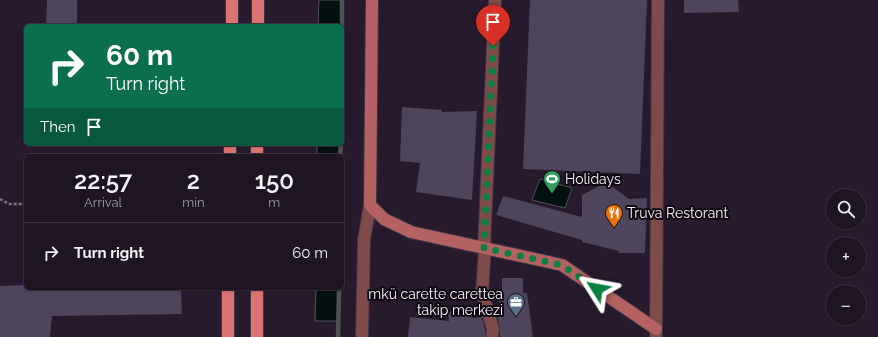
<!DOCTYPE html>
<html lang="en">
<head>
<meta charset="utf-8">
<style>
  :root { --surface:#1e1422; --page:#261d2a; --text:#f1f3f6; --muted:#a19ea5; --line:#3c3340 }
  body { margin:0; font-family:Raleway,sans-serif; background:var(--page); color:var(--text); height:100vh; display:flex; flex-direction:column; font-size:15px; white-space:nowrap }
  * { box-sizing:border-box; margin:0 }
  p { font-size:13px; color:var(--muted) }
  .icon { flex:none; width:22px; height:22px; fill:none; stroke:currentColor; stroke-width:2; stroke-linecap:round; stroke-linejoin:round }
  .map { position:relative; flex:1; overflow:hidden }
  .panel { position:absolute; left:24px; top:154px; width:320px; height:136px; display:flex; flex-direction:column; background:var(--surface); border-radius:6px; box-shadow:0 1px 3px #0004,0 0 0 1px var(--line) }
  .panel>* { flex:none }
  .top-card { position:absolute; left:24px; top:24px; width:320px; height:122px; border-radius:6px; box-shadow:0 1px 3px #0004,0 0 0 1px var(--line); background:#0b6e4f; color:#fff; overflow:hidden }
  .tools { position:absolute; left:826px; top:189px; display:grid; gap:8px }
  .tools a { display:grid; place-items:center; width:40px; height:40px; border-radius:50%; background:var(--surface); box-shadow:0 1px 3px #0004,0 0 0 1px var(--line); font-size:20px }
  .pin { position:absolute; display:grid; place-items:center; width:34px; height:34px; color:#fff; margin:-41px -17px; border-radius:50% 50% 50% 0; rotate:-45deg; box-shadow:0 0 4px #0007 }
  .pin .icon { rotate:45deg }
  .me { position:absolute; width:44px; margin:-22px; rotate:304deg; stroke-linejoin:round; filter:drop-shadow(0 0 3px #0008) }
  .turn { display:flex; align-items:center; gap:14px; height:84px; padding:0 16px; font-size:18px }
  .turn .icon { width:52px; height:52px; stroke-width:2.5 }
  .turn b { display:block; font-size:28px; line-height:34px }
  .then { display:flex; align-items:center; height:38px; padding:0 16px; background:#0003; gap:8px; font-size:15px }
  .eta { display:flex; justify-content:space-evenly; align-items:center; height:68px; text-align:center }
  .eta b { font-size:24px; font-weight:600; line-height:28px }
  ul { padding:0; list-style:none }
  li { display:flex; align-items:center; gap:12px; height:60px; padding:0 16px; border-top:1px solid var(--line) }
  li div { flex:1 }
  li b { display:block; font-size:15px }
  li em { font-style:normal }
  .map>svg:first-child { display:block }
</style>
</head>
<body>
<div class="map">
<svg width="878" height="337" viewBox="0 0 878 337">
  <rect width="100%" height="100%" fill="#281a2d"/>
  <g fill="#040f10" stroke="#4e5357">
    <path d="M319 0H342V26H318Z"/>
    <path d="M317 144H341L340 156H317Z"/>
    <path d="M540 179 572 188 565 208 532 200Z"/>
    <path d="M316 288H339L338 321H315Z"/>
  </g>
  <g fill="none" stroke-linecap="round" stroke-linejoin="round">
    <g stroke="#4e5357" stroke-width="4.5">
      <path d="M342 26V0"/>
      <path d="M340 156 341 144"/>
      <path d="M338 337 339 288"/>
    </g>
  </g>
  <g fill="#4e445c">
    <path d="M47 0H77V26H46Z"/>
    <path d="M530 0H647L640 174 523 169Z"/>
    <path d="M684 0H738L739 12 684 13Z"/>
    <path d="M402 107 442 110V112L477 111 472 200 416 192 420 163 400 161Z"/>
    <path d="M606 182 629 199 647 198 645 253H619V251L582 242V240L496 215 503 196 582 217V195Z"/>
    <path d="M502 278H523V293H527L533 337H500V327L497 316H501L498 296H502Z"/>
    <path d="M26 285V288H181L182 314 52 316 50 337H0V286Z"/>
    <path d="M471 310 472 318 482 317 485 330V337H408L410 317 449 321 448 312Z"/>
  </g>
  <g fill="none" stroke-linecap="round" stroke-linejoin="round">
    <defs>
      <g id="street">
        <path d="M484 248 495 0"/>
        <path d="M485 248 482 293 493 329 492 337"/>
        <path d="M362 337 364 240 370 205"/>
        <path d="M656 337 658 0"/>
      </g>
      <path id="secondary" d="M372 0 370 205 384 219 411 232 562 265 656 329"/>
      <g id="primary">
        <path d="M232 26V0"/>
        <path d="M258 26V0"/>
        <path d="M230 156V144"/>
        <path d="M257 156V144"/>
        <path d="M228 337V288"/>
        <path d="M257 337V288"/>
      </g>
    </defs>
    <use href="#street" stroke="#413446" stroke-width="14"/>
    <use href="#secondary" stroke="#413446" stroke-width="14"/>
    <use href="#primary" stroke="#413446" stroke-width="14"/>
    <path stroke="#7d7181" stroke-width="2.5" stroke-dasharray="3 2" stroke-linecap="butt" d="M0 199 9 204H26"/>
    <use href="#street" stroke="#7e4b4a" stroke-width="12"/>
    <use href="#secondary" stroke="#b36261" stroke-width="12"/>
    <use href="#primary" stroke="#db7372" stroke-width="12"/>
  </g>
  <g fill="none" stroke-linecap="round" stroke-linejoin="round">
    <path stroke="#0b8043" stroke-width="7" stroke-dasharray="0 12.6" d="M493 46 484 248 562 265 597 289"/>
  </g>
  <defs>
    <symbol id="stadium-pin" viewBox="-11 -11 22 30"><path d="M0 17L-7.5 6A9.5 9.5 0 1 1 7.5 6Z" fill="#2e9e5b" stroke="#0e0810"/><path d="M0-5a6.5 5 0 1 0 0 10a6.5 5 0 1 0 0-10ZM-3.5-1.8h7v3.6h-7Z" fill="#fff"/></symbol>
    <symbol id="restaurant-pin" viewBox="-11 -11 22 30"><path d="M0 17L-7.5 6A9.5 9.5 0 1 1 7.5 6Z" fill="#e8710a" stroke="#0e0810"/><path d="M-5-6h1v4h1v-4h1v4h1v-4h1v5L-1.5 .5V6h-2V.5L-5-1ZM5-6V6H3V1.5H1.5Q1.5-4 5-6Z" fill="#fff"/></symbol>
    <symbol id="office-pin" viewBox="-11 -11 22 30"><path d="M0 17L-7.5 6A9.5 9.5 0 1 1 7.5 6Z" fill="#5c6f8a" stroke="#0e0810"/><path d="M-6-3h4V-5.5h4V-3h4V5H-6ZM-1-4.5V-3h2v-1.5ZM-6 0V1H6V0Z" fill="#fff"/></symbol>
  </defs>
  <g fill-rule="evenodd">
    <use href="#stadium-pin" x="542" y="169" width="20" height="27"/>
    <use href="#restaurant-pin" x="604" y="203" width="20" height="27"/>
    <use href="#office-pin" x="506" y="292" width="20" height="27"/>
  </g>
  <g text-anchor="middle" stroke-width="4" stroke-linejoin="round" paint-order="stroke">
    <g font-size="14" fill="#fbf1fe" stroke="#0e0810" text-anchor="start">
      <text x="565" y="184">Holidays</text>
      <text x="627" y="218">Truva Restorant</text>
      <text x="503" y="299" text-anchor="end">mkü carette carettea<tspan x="503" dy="16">takip merkezi</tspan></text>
    </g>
  </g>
</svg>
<div class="tools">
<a><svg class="icon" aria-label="search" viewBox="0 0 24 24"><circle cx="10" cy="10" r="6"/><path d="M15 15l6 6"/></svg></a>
<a>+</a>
<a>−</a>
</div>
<div class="pin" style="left:493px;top:46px;background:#d93025"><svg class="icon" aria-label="arrive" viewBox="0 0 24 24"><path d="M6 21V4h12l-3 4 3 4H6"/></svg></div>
<svg class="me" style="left:597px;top:289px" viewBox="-20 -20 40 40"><path d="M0-17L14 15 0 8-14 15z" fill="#0b8043" stroke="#fff" stroke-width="4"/></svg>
<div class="top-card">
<div class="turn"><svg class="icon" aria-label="right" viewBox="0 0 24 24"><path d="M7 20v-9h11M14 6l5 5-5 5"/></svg><div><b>60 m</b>Turn right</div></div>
<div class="then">Then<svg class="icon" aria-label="arrive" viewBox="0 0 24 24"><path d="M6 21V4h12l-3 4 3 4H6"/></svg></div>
</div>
<section class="panel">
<div class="eta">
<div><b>22:57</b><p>Arrival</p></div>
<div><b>2</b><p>min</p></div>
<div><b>150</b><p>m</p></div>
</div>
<ul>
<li><svg class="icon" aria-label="right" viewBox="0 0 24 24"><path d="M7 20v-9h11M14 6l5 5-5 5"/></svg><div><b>Turn right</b></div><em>60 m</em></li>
</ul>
</section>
</div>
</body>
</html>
